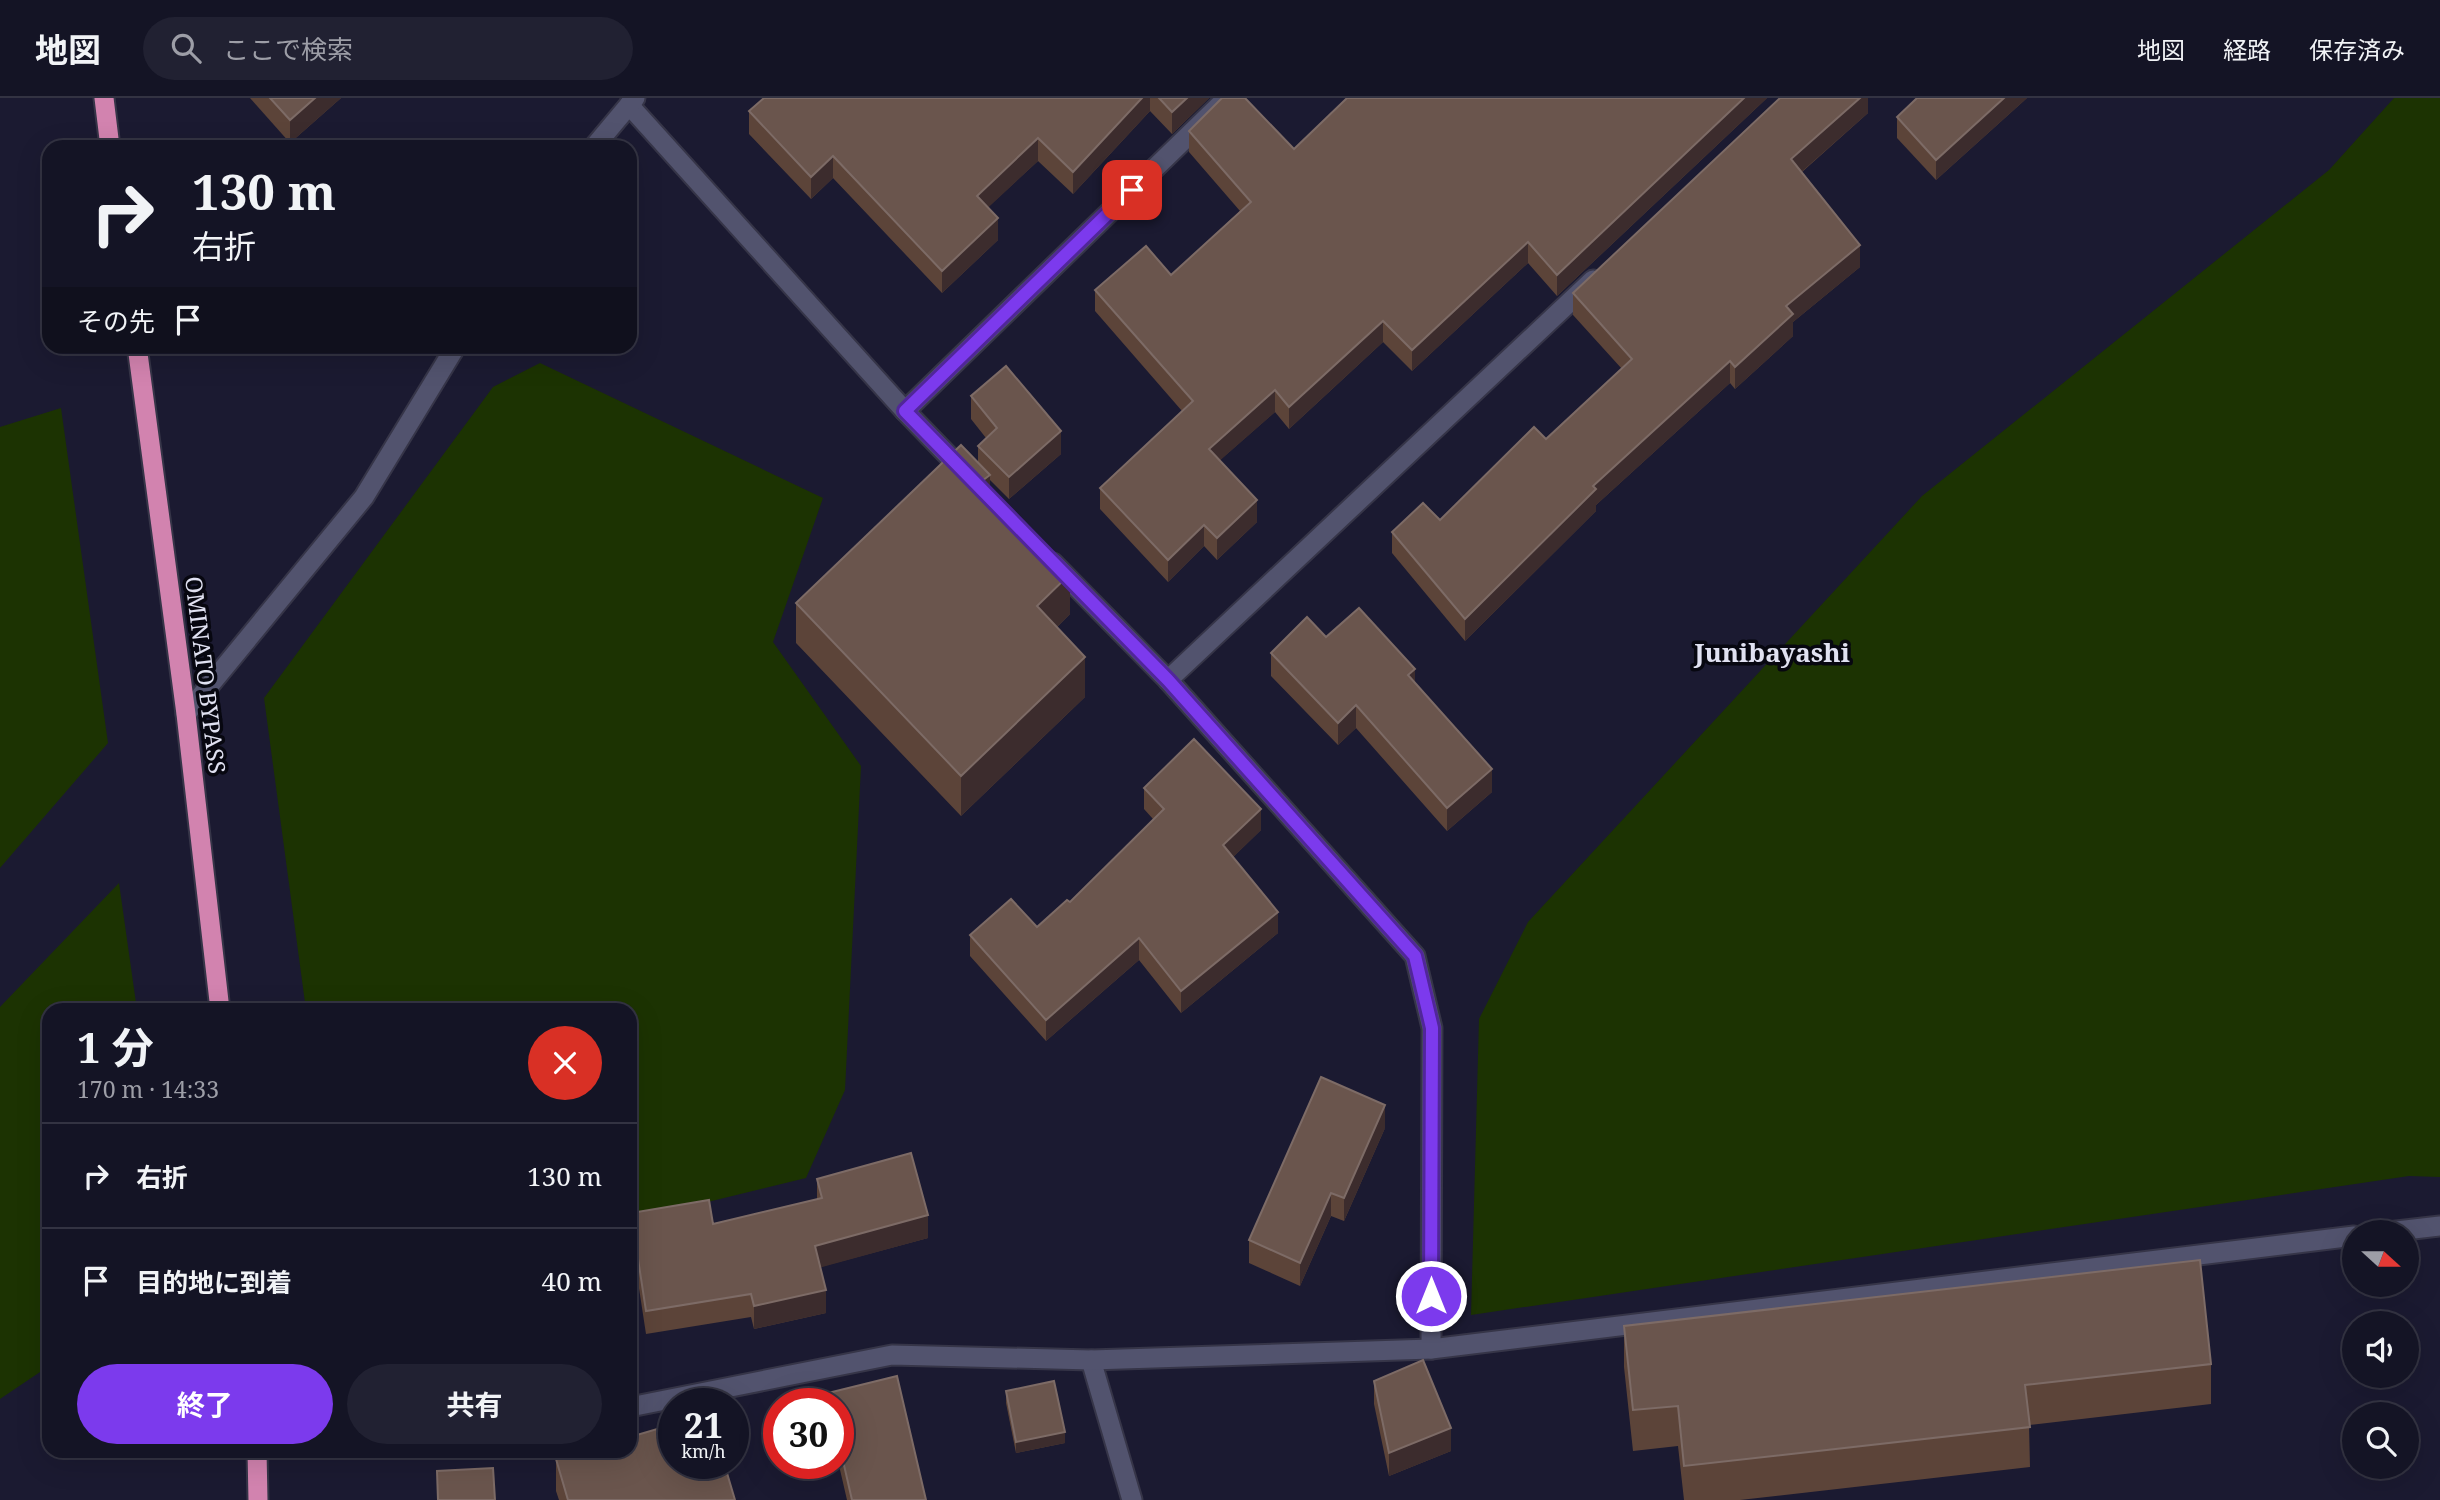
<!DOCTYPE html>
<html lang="ja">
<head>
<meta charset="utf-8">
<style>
  :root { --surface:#141425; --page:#212132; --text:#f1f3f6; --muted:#9d9ea7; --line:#333342; --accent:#7c3aed }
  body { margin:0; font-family:"Noto Serif","Noto Sans JP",serif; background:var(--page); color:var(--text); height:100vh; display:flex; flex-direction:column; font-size:26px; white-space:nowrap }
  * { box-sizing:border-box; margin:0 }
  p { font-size:23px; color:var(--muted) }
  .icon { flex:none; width:38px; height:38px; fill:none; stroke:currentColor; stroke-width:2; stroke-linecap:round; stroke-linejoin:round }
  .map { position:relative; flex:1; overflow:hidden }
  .drawer { position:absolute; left:42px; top:905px; width:595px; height:455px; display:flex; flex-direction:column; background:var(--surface); border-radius:21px; box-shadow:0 7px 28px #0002,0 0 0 2px var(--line) }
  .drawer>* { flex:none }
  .banner { position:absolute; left:42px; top:42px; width:595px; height:214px; border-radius:21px; box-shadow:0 7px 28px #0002,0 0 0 2px var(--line); background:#141425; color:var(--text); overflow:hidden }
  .needle { width:46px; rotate:111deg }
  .buttons { position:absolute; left:2342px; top:1122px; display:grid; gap:14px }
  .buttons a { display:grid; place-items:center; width:77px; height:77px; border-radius:50%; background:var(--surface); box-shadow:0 7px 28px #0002,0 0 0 2px var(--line); font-size:35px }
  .speed { position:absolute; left:658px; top:1290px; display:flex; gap:14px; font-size:35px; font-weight:700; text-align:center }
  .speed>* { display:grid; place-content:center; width:91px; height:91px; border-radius:50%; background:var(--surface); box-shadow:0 7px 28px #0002,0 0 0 2px var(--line); line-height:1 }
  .speed small { font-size:18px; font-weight:400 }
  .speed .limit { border:10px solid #d22; background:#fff; color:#111 }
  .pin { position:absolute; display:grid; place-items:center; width:60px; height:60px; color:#fff; margin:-30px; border-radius:14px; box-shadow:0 4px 10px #0006 }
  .me { position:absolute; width:77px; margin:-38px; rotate:0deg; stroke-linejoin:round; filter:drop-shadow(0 0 5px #0008) }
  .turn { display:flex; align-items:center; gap:24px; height:147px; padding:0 35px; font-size:32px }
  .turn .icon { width:91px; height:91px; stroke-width:2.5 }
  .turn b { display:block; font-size:49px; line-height:60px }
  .then { display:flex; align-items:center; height:66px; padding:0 35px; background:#0003; gap:14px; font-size:26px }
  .round { display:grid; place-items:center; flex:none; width:74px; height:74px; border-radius:37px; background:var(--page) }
  .summary { display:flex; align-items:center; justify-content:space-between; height:119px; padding:0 35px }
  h1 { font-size:42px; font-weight:700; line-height:52px }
  .button { display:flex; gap:14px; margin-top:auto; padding:14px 35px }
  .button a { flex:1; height:80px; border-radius:42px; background:var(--accent); color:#fff; font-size:28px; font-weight:700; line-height:80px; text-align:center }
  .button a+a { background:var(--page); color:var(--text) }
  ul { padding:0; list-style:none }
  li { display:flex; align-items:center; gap:21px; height:105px; padding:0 35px; border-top:2px solid var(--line) }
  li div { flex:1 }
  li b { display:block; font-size:26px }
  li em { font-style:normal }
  header { display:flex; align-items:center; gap:42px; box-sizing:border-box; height:98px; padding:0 35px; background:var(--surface); border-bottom:2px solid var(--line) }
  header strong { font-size:33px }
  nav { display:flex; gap:38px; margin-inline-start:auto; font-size:24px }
  .search { width:490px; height:63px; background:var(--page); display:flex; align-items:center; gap:18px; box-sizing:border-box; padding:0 24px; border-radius:38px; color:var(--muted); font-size:26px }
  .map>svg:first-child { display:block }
</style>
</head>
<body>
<header>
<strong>地図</strong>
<div class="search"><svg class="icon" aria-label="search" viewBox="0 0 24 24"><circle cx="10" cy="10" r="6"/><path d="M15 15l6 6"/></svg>ここで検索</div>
<nav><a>地図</a><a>経路</a><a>保存済み</a></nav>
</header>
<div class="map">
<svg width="2440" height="1402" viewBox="0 0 2440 1402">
  <rect width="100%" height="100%" fill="#1b1a31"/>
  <g fill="#1c3302">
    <path d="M2394 0H2440V1079L2409 1078 1471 1217 1479 921 1528 824 1922 398 2329 72Z"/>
    <path d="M540 265 823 400 773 544 861 668 845 992 806 1080 630 1123V912H306L264 600 493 289Z"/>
    <path d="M61 310 108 645 0 770V329Z"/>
    <path d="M119 785 137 912H49V1268L0 1301V909Z"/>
  </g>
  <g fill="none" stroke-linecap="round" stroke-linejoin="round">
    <defs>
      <path id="service" d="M1091 1262 1132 1402"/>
      <g id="minor">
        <path d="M629 7 905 313 966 376"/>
        <path d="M905 313 1227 0"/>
        <path d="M1053 465 1168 582 1415 858 1432 930 1431 1251"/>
        <path d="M1168 582 1593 182"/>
        <path d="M2388 1134 2440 1128"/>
        <path d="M630 1309 892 1257 1091 1262 1431 1251 2354 1138"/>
      </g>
      <g id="tertiary">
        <path d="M594 49 635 0"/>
        <path d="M186 616 364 399 456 248"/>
      </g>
      <g id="trunk">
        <path d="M104 0 110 49"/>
        <path d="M137 248 186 616 220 912"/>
        <path d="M257 1353 258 1402"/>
      </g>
    </defs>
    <use href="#service" stroke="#363548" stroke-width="23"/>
    <use href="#minor" stroke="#363548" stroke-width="23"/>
    <use href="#tertiary" stroke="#363548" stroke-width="23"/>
    <use href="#trunk" stroke="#363548" stroke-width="23"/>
    <use href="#service" stroke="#52536e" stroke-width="19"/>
    <use href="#minor" stroke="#52536e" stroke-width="19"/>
    <use href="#tertiary" stroke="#52536e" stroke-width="19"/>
    <use href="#trunk" stroke="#d283af" stroke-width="19"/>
  </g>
  <g fill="#5c4439">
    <path d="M250 0H341L290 45Z"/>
    <path d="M764 0H1209L1172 36 1150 13 1073 96 1038 63 988 109 998 142 942 195 833 80 811 101 749 36V13Z"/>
    <path d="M1767 0 1557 198 1528 165 1412 273 1383 244 1289 331 1275 314 1220 362 1257 424 1217 462 1204 448 1168 484 1100 411V390L1182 313 1095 213V192L1171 177 1240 113 1189 54V33L1294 51Z"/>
    <path d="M1868 0V15L1802 74 1860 169 1793 224V238L1735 291 1730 285 1596 407V413L1465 543 1392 455V434L1440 422 1546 341 1622 271 1573 217V195Z"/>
    <path d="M2027 0 1936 82 1897 40V19Z"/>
    <path d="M971 298 1061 356 1009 401 990 382V391L1070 516 1057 529 1085 599 961 718 796 545V505L978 365V348L986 340 971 321Z"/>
    <path d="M1271 555 1415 585 1492 694 1447 733 1356 630 1338 647 1271 578Z"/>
    <path d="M1144 690 1261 732 1233 759 1278 835 1181 915 1139 862 1046 943 970 858V837L1037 829 1070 804 1153 721 1144 711Z"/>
    <path d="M1385 1030 1344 1123 1331 1118 1300 1188 1249 1165V1142Z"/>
    <path d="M817 1081 928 1140 820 1169 826 1215 754 1231 751 1219 646 1236 631 1138V1115L713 1126 817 1102Z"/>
    <path d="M1624 1228 2211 1266V1306L2029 1327 2030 1369 1740 1402H1684L1678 1348 1633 1353 1624 1269Z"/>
    <path d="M897 1278 926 1402H847L838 1363V1306H828V1295Z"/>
    <path d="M1374 1283 1451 1353 1389 1378 1374 1306Z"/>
    <path d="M1006 1293 1065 1345 1016 1355 1006 1305Z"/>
    <path d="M556 1361 735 1402H559L556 1393Z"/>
  </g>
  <g fill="#3c2c2d">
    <path d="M315 0H341L290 45V22Z"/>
    <path d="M1142 0H1150V13L1073 96V74Z"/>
    <path d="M1187 0H1209L1172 36V14Z"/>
    <path d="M1744 0H1767L1557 198V177Z"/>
    <path d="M1860 0H1868V15L1791 83V61Z"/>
    <path d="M2004 0H2027L1936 82V62Z"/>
    <path d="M1038 40V63L977 120V98Z"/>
    <path d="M833 58V80L811 101V79Z"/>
    <path d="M998 120V142L942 195V173Z"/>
    <path d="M1528 144V165L1412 273V252Z"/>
    <path d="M1860 147V169L1793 224V238L1735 291V269L1786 208Z"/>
    <path d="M1383 223V244L1289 331V309Z"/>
    <path d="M1730 263V285L1596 407V413L1465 543V521L1593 388Z"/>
    <path d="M1275 292V314L1209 372V351Z"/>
    <path d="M1061 333V356L1009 401V379Z"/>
    <path d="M990 377V417L982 383Z"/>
    <path d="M1257 402V424L1217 462V440Z"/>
    <path d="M1204 427V448L1168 484V462Z"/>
    <path d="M1070 476V516L1037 548V508Z"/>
    <path d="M1085 559V599L961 718V678Z"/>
    <path d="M1415 571V594L1408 577Z"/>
    <path d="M1356 607V630L1338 647V625Z"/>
    <path d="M1492 671V694L1447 733V710Z"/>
    <path d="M1261 711V732L1223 769V747Z"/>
    <path d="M1278 814V835L1181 915V893Z"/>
    <path d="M1139 840V862L1046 943V922Z"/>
    <path d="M1385 1007V1030L1344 1123V1100Z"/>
    <path d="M1331 1095V1118L1300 1188V1165Z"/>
    <path d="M928 1117V1140L815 1171V1148Z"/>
    <path d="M826 1192V1215L754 1231V1208Z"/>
    <path d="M1451 1330V1353L1389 1378V1355Z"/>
    <path d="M1065 1334V1345L1016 1355V1344Z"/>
  </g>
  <g fill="#6a554d" stroke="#7d6b66" stroke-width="2">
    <path d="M270 0H315L290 22Z"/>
    <path d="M764 0H1142L1073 74 1038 40 977 98 998 120 942 173 833 58 811 79 749 13Z"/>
    <path d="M1159 0H1187L1172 14Z"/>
    <path d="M1222 0H1245L1294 51 1347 0H1744L1557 177 1528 144 1412 252 1383 223 1289 309 1275 292 1209 351 1257 402 1217 440 1204 427 1168 462 1100 390 1193 303 1095 192 1146 148 1171 177 1251 104 1189 33Z"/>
    <path d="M1780 0H1860L1791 61 1860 147 1786 208 1793 216 1735 269 1730 263 1593 388 1596 391 1465 521 1392 434 1423 405 1440 422 1534 329 1546 341 1632 261 1573 195Z"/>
    <path d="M1917 0H2004L1936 62 1897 19Z"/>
    <path d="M1006 268 1061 333 1009 379 978 348 997 330 971 298Z"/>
    <path d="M961 347 990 377 982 383 1070 476 1037 508 1085 559 961 678 796 505Z"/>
    <path d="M1359 510 1415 571 1408 577 1492 671 1447 710 1356 607 1338 625 1271 555 1307 519 1326 539Z"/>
    <path d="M1194 641 1261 711 1223 747 1278 814 1181 893 1139 840 1046 922 970 837 1011 801 1037 829 1067 802 1070 804 1164 711 1144 690Z"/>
    <path d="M1321 979 1385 1007 1344 1100 1331 1095 1300 1165 1249 1142Z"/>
    <path d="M911 1055 928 1117 815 1148 826 1192 754 1208 751 1196 646 1213 631 1115 709 1102 713 1126 822 1100 817 1081Z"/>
    <path d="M2200 1162 2211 1266 2025 1287 2030 1329 1684 1368 1678 1308 1633 1312 1624 1228Z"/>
    <path d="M1423 1262 1451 1330 1389 1355 1374 1283Z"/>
    <path d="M897 1278 926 1402H852L838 1341V1306H830L828 1295Z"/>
    <path d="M1054 1283 1065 1334 1016 1344 1006 1293Z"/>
    <path d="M674 1326V1365H724L735 1402H568L556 1361 583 1353H630V1339Z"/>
    <path d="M493 1370 495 1402H438L437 1373Z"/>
  </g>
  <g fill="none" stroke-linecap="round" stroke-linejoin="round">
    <defs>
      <path id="route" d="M1132 92 905 313 1168 582 1415 858 1432 930 1431 1198"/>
    </defs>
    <use href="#route" stroke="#51269a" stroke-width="18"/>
    <use href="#route" stroke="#7c3aed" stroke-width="12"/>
  </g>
  <g text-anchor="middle" stroke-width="7" stroke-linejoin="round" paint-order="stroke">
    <g font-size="23" fill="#e0e1f1" stroke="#070710">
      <text transform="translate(205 577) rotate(83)" y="8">OMINATO BYPASS</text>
    </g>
    <g font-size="26" font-weight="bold" fill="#e0e1f1" stroke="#070710">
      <text x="1772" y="564">Junibayashi</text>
    </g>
  </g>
</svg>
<div class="buttons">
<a><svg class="needle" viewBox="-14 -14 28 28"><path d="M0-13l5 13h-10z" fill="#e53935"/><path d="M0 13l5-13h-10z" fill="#9d9ea7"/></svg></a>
<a><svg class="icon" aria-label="sound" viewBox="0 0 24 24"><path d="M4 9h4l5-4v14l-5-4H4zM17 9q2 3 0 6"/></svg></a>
<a><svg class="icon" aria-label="search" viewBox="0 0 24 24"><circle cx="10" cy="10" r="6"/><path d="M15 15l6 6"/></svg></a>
</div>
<div class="speed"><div>21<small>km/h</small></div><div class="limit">30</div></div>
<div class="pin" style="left:1132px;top:92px;background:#d93025"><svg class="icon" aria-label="arrive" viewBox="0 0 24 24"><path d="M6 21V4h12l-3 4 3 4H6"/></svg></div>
<svg class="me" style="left:1431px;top:1198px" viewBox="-20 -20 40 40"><circle r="17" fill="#7c3aed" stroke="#fff" stroke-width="3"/><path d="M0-11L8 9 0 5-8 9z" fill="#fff"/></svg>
<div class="banner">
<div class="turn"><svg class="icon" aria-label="right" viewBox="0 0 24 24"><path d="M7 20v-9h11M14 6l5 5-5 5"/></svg><div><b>130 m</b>右折</div></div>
<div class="then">その先<svg class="icon" aria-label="arrive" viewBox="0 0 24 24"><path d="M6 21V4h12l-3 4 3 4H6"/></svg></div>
</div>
<section class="drawer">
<div class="summary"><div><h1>1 分</h1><p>170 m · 14:33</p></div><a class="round" style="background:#d93025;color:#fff"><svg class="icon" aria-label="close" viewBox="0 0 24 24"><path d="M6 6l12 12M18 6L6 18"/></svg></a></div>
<ul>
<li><svg class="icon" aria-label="right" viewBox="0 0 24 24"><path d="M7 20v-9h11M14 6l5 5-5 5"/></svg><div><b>右折</b></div><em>130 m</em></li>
<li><svg class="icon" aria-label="arrive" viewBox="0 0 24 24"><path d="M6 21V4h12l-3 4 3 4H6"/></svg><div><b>目的地に到着</b></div><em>40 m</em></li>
</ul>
<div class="button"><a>終了</a><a>共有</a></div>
</section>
</div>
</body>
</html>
